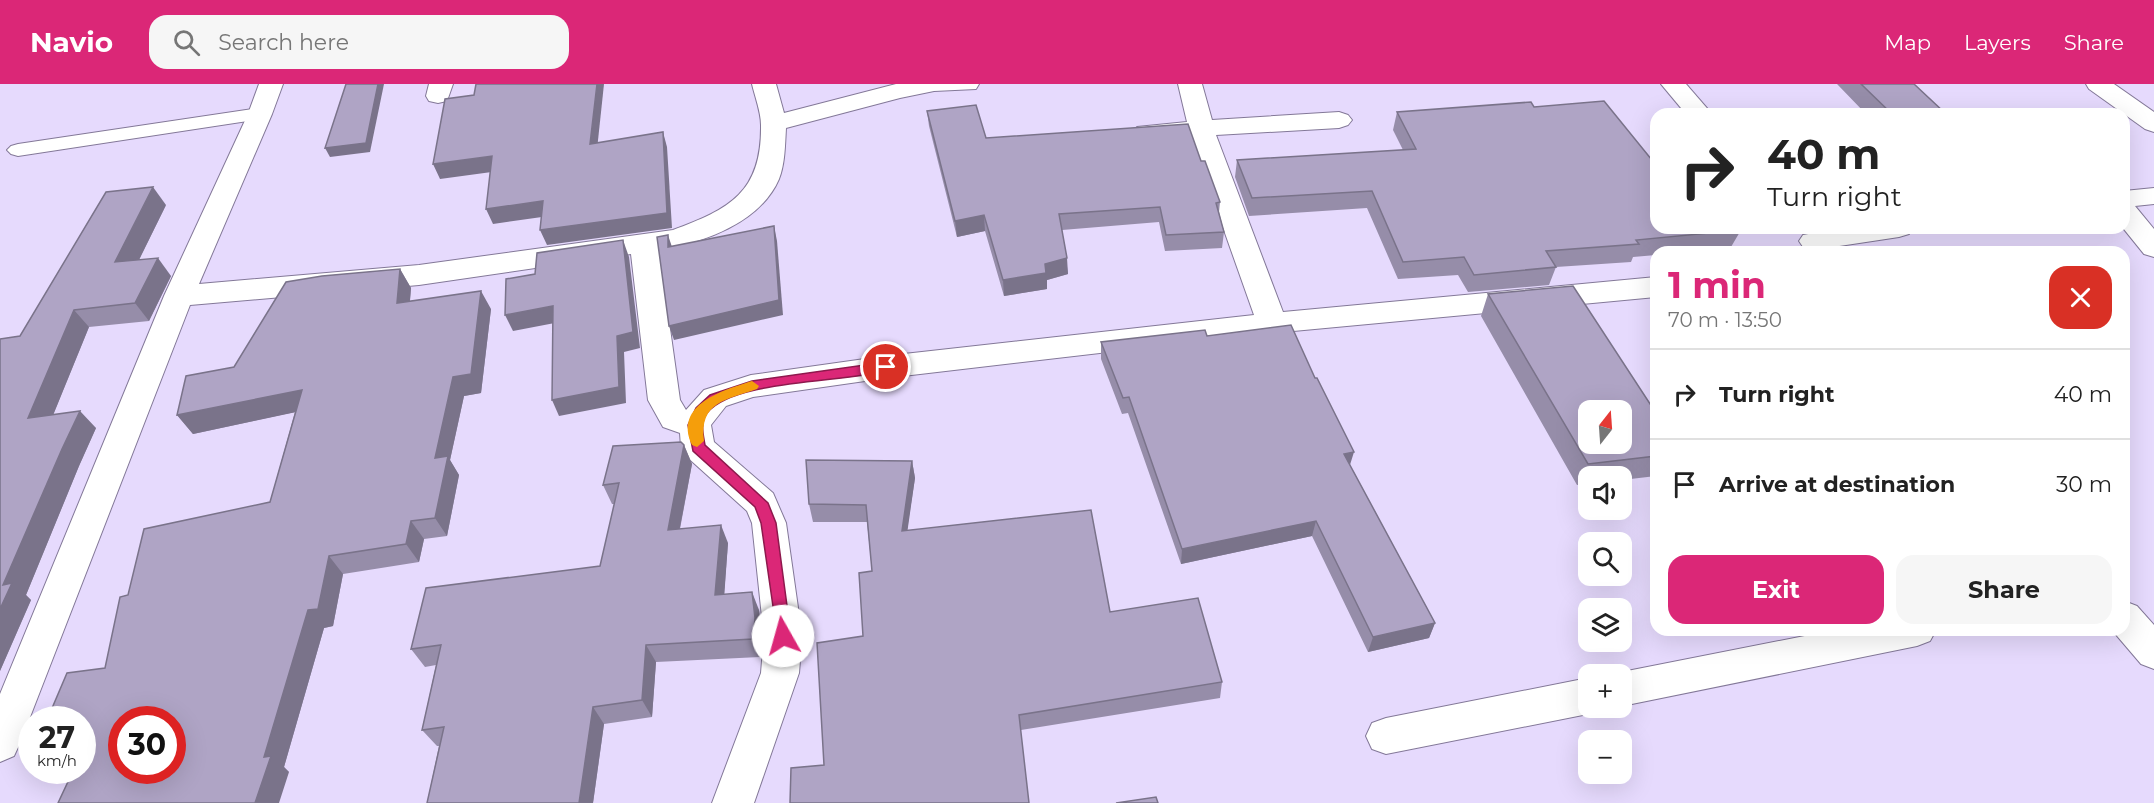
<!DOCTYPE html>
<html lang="en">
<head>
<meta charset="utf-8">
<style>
  :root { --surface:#fff; --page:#f6f6f6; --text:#222; --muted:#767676; --line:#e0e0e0; --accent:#db2777 }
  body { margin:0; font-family:Montserrat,sans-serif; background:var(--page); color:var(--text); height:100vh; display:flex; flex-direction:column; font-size:22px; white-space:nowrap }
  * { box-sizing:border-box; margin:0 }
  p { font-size:20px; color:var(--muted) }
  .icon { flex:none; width:33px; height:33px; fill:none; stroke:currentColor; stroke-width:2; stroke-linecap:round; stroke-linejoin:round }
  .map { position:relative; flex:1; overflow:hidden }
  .drawer { position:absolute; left:1650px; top:162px; width:480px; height:390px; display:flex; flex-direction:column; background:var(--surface); border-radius:18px; box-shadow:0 6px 24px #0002 }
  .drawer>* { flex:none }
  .top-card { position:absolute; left:1650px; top:24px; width:480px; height:126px; border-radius:18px; box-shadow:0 6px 24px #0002; background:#fff; color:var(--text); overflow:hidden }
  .needle { width:39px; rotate:17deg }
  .buttons { position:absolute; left:1578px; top:316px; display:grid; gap:12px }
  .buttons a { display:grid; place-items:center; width:54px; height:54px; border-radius:12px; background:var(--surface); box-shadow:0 6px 24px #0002; font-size:30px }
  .speed { position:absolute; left:18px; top:622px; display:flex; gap:12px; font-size:30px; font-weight:700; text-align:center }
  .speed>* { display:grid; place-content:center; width:78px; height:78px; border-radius:50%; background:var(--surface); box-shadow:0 6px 24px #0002; line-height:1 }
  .speed small { font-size:15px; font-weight:400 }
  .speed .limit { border:9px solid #d22; background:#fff; color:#111 }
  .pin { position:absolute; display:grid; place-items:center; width:51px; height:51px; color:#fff; margin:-26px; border:3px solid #fff; border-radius:50%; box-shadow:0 2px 6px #0007 }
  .me { position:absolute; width:66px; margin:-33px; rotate:353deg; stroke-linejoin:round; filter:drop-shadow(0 0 4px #0008) }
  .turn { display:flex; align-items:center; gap:21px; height:126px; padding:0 18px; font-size:27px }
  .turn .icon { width:78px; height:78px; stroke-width:2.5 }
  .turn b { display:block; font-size:42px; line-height:51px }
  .round { display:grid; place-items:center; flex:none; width:63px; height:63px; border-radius:18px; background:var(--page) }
  .overview { display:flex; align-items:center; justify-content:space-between; height:102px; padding:0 18px }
  h1 { font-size:36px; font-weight:700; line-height:45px; color:var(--accent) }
  .action { display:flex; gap:12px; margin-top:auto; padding:12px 18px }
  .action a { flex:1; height:69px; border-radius:18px; background:var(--accent); color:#fff; font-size:24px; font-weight:700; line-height:69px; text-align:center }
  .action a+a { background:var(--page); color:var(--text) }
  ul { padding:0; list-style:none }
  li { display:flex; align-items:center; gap:18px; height:90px; padding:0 18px; border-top:2px solid var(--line) }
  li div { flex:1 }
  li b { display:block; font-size:22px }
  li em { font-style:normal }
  header { display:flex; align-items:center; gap:36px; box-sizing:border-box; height:84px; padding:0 30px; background:var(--accent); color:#fff }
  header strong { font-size:28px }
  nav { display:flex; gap:33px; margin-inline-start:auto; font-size:21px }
  .search { width:420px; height:54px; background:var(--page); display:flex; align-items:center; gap:15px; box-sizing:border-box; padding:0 21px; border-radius:18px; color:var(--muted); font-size:22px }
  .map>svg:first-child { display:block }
</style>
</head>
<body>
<header>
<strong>Navio</strong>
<div class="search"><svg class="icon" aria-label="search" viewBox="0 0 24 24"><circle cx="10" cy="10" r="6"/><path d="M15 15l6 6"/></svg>Search here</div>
<nav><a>Map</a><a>Layers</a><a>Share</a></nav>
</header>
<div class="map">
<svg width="2154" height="719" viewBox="0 0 2154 719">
  <rect width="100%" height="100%" fill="#e6dafd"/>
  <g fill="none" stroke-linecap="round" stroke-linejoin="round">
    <defs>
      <path id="service" d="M260 24 267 26 270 30 267 34 18 72 11 70 7 66 11 62 18 60Z"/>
      <g id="minor">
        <path d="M259 0H283L272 30 199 200 419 181 673 146C730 125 762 108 761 41 761 28 755 13 752 0H776L784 29 896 0H979L976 5 934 7 900 14 786 44C785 61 785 80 779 95 760 139 703 159 659 166L680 316 686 326 704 306 751 291 886 272 1254 231 1191 53 1146 56 1137 53 1133 48 1137 43 1187 38 1178 0H1202L1212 36 1339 28 1348 31 1352 36 1348 41 1339 44 1216 51 1283 228 1656 193V213L1272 249 886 294 753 313 726 322 711 341 714 358 773 409 786 439 802 552 799 589 754 719H712L761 589 764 552 752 439 747 427 686 372 681 363 680 349 663 343 648 316 631 170 419 201 190 221 20 659 14 672 0 678V610L164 212 248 30Z"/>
        <path d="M429 0H453L447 17 438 19 429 17 426 12Z"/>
        <path d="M1661 0H1686L1712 30H1686Z"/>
        <path d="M2086 0H2114L2154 28V48L2145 45 2089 5Z"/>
        <path d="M2154 104V120L2135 122 2154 145V173L2144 170 2123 144 2124 107Z"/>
        <path d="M1840 144H1913L1909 150 1899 153 1813 166 1803 163 1799 157 1803 151Z"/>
        <path d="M2124 517 2137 522 2154 541V585L2141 580 2112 546H2124Z"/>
        <path d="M1835 546H1936L1930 557 1917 562 1622 622V591H1613L1622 588Z"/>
        <path d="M1588 594V624H1602L1588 630 1386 670 1372 665 1366 652 1372 639 1386 634Z"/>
      </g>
    </defs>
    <use href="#service" stroke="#837898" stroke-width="2"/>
    <use href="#minor" stroke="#837898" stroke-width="2"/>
    <use href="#service" fill="#fff" fill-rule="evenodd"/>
    <use href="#minor" fill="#fff" fill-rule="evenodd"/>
  </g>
  <g fill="#968da9">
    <path d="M1837 0H1914L1945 29 1974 30H1866Z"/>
    <path d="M1534 23 1656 144 1741 146 1731 163 1684 168H1656V171L1633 173 1631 178 1556 183 1549 201 1468 208 1458 191 1398 195 1367 124 1249 132 1235 93 1237 76 1403 66 1393 46 1397 28Z"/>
    <path d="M927 27 986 54 1201 77 1220 118 1219 128 1224 148 1222 164 1165 167 1159 138 1062 146 1068 190 1047 196V205L1004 212 985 147 957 153 929 42Z"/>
    <path d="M166 121 139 176 171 192 149 237 89 243 53 331 96 344 79 382 26 511 31 516 0 587 20 252Z"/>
    <path d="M400 185 411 204 410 217 491 225 481 309 464 312 450 376 459 391 447 452 424 455 419 478 343 490 333 542 324 544 284 683 289 688 82 687V636L105 584 128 511 270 418 295 328 193 350 177 331 234 283Z"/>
    <path d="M1488 210 1656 329V392L1622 396V393H1588V400L1577 401 1481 232Z"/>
    <path d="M1207 252 1350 381 1435 539 1429 554 1368 568 1312 452 1181 480 1128 329 1122 330 1101 275V258Z"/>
    <path d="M684 361 692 380 680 445 728 459 724 510 759 526 762 552 760 573 656 578 652 633 604 640 593 719H427L439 662H437L422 646 436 581 425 583 411 565 600 482 615 420H612L603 401Z"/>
    <path d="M912 377 915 394 907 446 1110 528 1222 598 1220 614 1021 646 824 681 863 552 872 487 867 438H813L809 420Z"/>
  </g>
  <g fill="#7a738a">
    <path d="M378 0H384L370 68 330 73 325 64Z"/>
    <path d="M597 0H604L596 75 590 60Z"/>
    <path d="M663 48 667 63 672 144 547 161 540 146Z"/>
    <path d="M492 72 499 87 440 95 433 80Z"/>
    <path d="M153 103 166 121 129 196 115 178Z"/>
    <path d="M543 117 549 132 493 140 486 125Z"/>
    <path d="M984 131 985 147 957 153 955 137Z"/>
    <path d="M774 142 777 157 783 231 674 256 669 242Z"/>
    <path d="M668 151 673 166 668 163Z"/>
    <path d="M623 156 629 173 640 264 624 268 626 319 559 332 552 316 617 252Z"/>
    <path d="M158 174 171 192 149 237 135 219Z"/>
    <path d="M1067 174 1068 190 1047 196V205L1004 212 1003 196 1045 180Z"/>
    <path d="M400 185 411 204 408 238 397 219Z"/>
    <path d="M481 207 491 225 481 309 464 312 450 376 459 391 447 452 435 434V374L453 293Z"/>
    <path d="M553 222 560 238 513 247 505 231Z"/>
    <path d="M74 226 89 243 45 351 28 334Z"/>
    <path d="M302 306 315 324 193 350 177 331Z"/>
    <path d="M80 327 96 344 79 382 26 511 31 516 0 587V525L3 501 62 365Z"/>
    <path d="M684 361 692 380 676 464 668 446Z"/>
    <path d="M1354 368 1349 384 1344 370Z"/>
    <path d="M912 377 915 394 905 464 902 447Z"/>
    <path d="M411 437 424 455 419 478 406 460Z"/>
    <path d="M1316 437 1312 452 1181 480 1182 465Z"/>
    <path d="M721 441 728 459 723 529 715 511Z"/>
    <path d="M329 472 343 490 333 542 324 544 284 683 289 688 279 719H255L264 673 308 526Z"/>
    <path d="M752 508 759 526 762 552 760 573 753 555Z"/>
    <path d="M1435 539 1429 554 1368 568 1373 553Z"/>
    <path d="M646 561 656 578 652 633 642 616Z"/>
    <path d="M593 623 604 640 593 719H579Z"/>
  </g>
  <g fill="#afa4c5" stroke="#7a738a" stroke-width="1.5" fill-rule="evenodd">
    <path d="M346 0H378L366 59 325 64Z"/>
    <path d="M476 0H597L590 60 663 48 667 129 540 146 543 117 486 125 492 72 433 80 445 15 474 11Z"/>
    <path d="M1861 0H1914L1945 29 1968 26 1974 30H1892Z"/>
    <path d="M1604 17 1656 81V144H1739L1741 146 1636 156 1639 160 1546 167 1556 183 1474 191 1464 173 1403 178 1372 107 1252 114 1237 76 1416 65 1397 28 1531 18 1534 23Z"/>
    <path d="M976 21 986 54 1188 40 1201 77H1205L1220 118 1216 119 1224 148 1166 151 1160 123 1059 130 1067 174 1045 180 1046 189 1003 196 984 131 955 137 927 27Z"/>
    <path d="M153 103 115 178 158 174 135 219 74 226 28 334 80 327 62 365 3 501 12 499 0 525V255L20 252 106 108Z"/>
    <path d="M774 142 779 216 669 242 657 153 668 151V163Z"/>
    <path d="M623 156 633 248 617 252 619 303 552 316 553 222 505 231 506 195 535 190 537 169Z"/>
    <path d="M400 185 397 219 481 207 471 290 453 293 435 374 448 372 435 434 411 437 406 460 329 472 318 525 308 526 264 673 271 672 255 719H58L73 687H82V666L84 662H82V636H47L67 589 105 584 120 513 128 511 144 445 270 418 302 306 177 331 186 292 234 283 286 198 322 192ZM122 636H172V687H122Z"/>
    <path d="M1573 202 1656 329V372L1588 380 1488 210ZM1588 327H1622V360H1588Z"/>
    <path d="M1291 241 1315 294H1317L1354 368 1344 370 1435 539 1373 553 1316 437 1182 465 1129 313 1123 314 1101 258 1205 246 1207 252Z"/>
    <path d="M681 358 684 361 668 446 721 441 715 511 752 508 755 534 753 555 646 561 642 616 593 623 579 719H427L444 643 422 646 441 561 411 565 426 504 600 482 619 399 603 401 613 362Z"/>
    <path d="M806 376 912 377 902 447 1091 426 1110 528 1198 514 1222 598 1019 631 1029 719H790L791 684 824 681 817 559 863 552 859 489 872 487 866 421 809 420Z"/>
    <path d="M1156 713 1158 719H1116Z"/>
  </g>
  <path fill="#db2777" stroke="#8e194d" stroke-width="1.5" d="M886 278 892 283 890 286C847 299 734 295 707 329 700 339 703 350 705 361L768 419 776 439 791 552 789 557 783 559 778 557 761 439 755 423 693 367 688 341 696 324 710 311 752 297Z"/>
  <path fill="#f59e0b" d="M752 297 759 302 757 305C726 316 699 318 704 357L697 363 692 361C673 320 724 306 752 297Z"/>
</svg>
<div class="buttons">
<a><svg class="needle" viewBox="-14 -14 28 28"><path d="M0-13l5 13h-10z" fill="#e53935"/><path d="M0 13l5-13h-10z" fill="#767676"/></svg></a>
<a><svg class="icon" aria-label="sound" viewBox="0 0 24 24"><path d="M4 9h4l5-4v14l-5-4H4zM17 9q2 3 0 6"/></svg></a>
<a><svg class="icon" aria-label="search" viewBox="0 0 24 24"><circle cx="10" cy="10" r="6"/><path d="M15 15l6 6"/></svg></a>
<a><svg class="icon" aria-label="layers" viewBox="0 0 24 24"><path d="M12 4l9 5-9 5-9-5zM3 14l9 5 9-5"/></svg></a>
<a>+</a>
<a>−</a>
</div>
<div class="speed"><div>27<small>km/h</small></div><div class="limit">30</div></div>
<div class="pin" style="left:886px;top:283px;background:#d93025"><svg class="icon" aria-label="arrive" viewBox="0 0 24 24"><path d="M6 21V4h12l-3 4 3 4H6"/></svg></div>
<svg class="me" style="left:783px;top:552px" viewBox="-20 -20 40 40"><circle r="19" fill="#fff"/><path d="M0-13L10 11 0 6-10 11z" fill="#db2777"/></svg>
<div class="top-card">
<div class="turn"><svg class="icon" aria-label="right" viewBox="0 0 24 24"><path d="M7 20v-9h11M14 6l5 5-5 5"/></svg><div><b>40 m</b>Turn right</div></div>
</div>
<section class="drawer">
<div class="overview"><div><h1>1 min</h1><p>70 m · 13:50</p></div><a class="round" style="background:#d93025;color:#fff"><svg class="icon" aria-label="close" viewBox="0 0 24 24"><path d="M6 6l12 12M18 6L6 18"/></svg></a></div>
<ul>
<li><svg class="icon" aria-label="right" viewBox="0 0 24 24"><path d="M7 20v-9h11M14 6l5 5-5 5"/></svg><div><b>Turn right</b></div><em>40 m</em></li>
<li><svg class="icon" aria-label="arrive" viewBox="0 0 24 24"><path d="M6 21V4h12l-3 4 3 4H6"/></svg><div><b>Arrive at destination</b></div><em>30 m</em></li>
</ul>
<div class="action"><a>Exit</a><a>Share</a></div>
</section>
</div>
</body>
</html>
